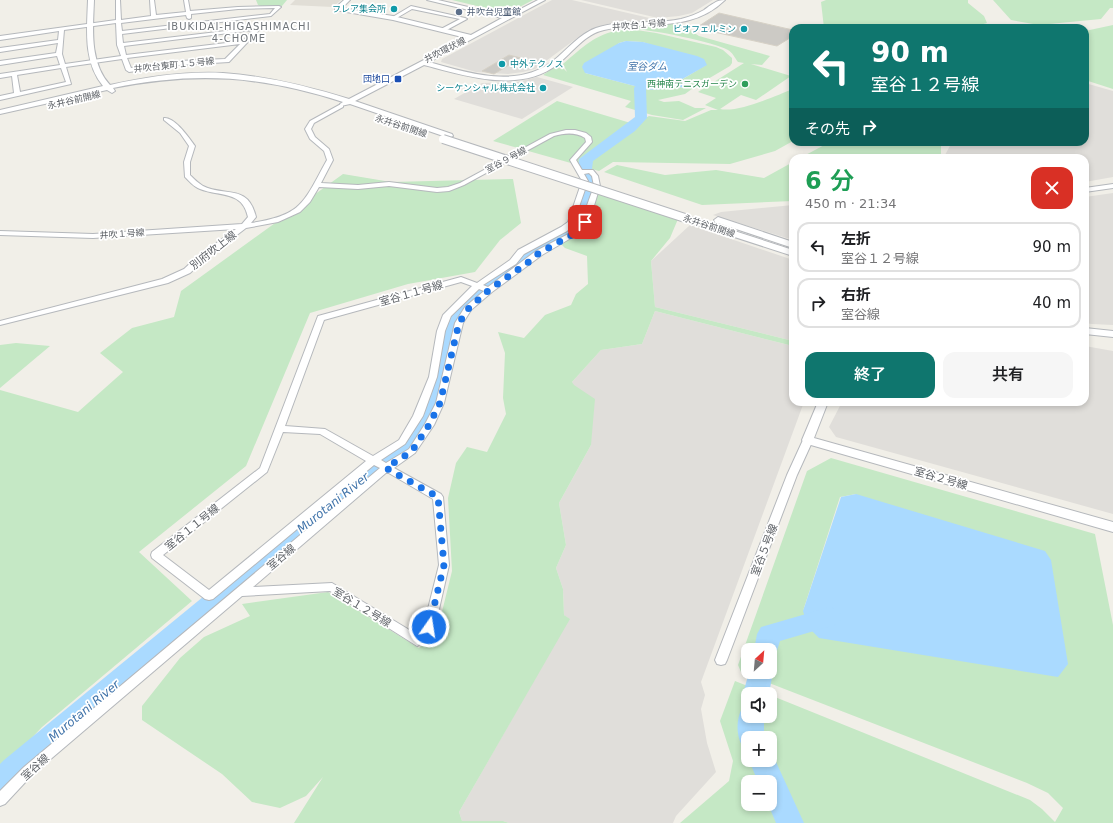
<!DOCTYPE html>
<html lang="ja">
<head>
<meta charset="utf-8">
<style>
  :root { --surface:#fff; --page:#f6f6f6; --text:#202124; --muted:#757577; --line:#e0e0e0; --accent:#0f766e }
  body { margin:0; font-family:"DejaVu Sans","Noto Sans JP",sans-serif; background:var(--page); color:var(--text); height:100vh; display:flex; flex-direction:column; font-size:15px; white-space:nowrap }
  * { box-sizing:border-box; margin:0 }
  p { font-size:13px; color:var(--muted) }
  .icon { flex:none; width:22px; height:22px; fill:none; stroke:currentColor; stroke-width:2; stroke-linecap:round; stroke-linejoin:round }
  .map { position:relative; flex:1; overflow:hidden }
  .panel { position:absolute; left:789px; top:154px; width:300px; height:252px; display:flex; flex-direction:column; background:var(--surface); border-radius:12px; box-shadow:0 2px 6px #0003 }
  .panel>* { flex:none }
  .hud { position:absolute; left:789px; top:24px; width:300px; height:122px; border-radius:12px; box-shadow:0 2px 6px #0003; background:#0f766e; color:#fff; overflow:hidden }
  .needle { width:26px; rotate:26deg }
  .controls { position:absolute; left:741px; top:643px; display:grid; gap:8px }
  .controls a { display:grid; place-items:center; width:36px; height:36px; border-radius:8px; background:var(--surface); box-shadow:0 2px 6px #0003; font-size:20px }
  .pin { position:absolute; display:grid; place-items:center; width:34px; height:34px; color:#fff; margin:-17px; border-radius:8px; box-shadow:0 2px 6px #0006 }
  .me { position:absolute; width:44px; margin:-22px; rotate:13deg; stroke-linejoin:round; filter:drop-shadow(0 0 3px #0008) }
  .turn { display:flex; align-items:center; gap:14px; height:84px; padding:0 16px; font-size:18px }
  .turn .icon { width:52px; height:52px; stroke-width:2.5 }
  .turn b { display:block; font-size:28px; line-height:34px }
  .then { display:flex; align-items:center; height:38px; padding:0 16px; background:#0003; gap:8px; font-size:15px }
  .round { display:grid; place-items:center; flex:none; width:42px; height:42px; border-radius:12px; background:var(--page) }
  .overview { display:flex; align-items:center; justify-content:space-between; height:68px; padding:0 16px }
  h1 { font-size:24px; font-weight:600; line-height:30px; color:#1e9e55 }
  .primary-button { display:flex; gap:8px; margin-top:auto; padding:8px 16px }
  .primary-button a { flex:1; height:46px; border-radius:12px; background:var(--accent); color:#fff; font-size:16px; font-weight:600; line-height:46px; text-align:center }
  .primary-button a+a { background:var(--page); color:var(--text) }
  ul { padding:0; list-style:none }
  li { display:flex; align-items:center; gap:12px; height:50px; margin:0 8px 6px; padding:0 8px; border:2px solid var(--line); border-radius:12px }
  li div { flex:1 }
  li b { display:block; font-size:15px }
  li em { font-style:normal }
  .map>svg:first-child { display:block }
</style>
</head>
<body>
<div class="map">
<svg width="1113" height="823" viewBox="0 0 1113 823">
  <rect width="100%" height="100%" fill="#f1efe8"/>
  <g fill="#e0deda">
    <path d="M552 0H572L658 20 617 23 588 30 535 69 523 72 508 74 476 72 441 62 442 59Z"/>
    <path d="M581 0H713L692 13 679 16 658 18Z"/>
    <path d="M537 77 573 87 522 119 454 99 482 83 517 82Z"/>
    <path d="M1085 83 1113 91V177L1085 182V158H932L945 155 952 142H1085Z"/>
    <path d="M1113 193V325L1092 324 1085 323V197Z"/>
    <path d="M793 205V240L713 215 721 212Z"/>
    <path d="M690 225 793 260V341L655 307 651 261Z"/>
    <path d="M655 311 793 346V402H804L701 682 705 695 701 709 707 743 716 772 676 816 673 823H509L503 821H462L459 812 569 619 564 615 563 589 556 568 566 545 559 503 591 445 572 382 601 350 642 344Z"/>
    <path d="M1085 346 1113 351V514L836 437 829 427 842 402H1085Z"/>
  </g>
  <path fill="#e1ded6" d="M295 0H341L333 7 290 5Z"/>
  <g fill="#c5e8c5" fill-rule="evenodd">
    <path d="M256 0H287L282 6H260L258 5Z"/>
    <path d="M452 0H533L510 12H502Z"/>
    <path d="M826 0H968V3L984 16 987 23 970 28H824L821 2Z"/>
    <path d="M993 0H1113V8H1110L1101 19 1039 25 1011 20Z"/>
    <path d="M679 23 699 36 770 56 762 65 751 64 791 76 756 100 741 95 720 109C738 113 775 96 793 89V141L775 151 730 164 613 162 599 171 493 141 557 101 634 124 649 116 685 121 711 110H718L705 105 716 98 698 92 744 63 738 62C735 58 732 52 728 50 715 42 645 28 630 29L656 33 716 47 723 50 732 58V63L730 66 696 86 685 94 658 100 664 102 679 101 695 108H706L683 120 652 115 625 107 631 101 543 75 559 64 567 72 563 64C582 48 595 34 620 30H616L614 28ZM626 41 643 42 706 65 678 82 687 85 683 88 673 85C664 90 656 90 646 89L585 73 619 43Z"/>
    <path d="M1113 25V89L1085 80V31Z"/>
    <path d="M830 142H941V154L924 158H800Z"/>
    <path d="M793 162V201L702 205 604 172 617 165 665 175 716 170 764 178Z"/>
    <path d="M343 174 391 182 513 179 521 223 500 240 475 272 408 284 310 313 246 466 139 552 192 601 42 727 0 772V390L78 412 123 372 100 353 132 328 174 317 181 291Z"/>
    <path d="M598 192 678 219 670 238 651 261 655 307 793 341V346L655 311 642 344 601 350 572 382 574 385 595 399 591 445 559 503 566 545 556 568 563 589 564 615 570 619 459 812 462 821H503L509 823H294L323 777 306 796 280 808 252 802 222 774 142 720V706L180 658 204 637 250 616 242 604 328 592 419 648 438 628 452 571 448 498 456 463 467 447 487 452 506 414 503 398 505 353 498 332 524 338 545 315 571 305 576 294 588 284 587 256 565 248 562 245 564 242 585 230Z"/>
    <path d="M16 343 50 346 0 388V345Z"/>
    <path d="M831 458 1095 534 1113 625V823H800L770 758V738H761L757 726 759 716H770V695L1030 800 1042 809 1055 822 1063 808 1048 793 1027 783 741 672 738 665 807 471ZM856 494 803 611 840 497ZM748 650H770V672H748Z"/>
    <path d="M735 681 768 694H748V709L744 707 743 709 744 736 748 745V760H754L763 782H748V804H770V798L781 823H680L729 781 733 761 720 721Z"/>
  </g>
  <g fill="#aadaff">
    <path d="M626 41 643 42 697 56 704 59 707 65 679 81 688 85 684 88 673 85C664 90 656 90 646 89L585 73 582 67 584 63 619 43Z"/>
    <path d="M856 494 1045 551 1051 560 1068 664 1058 677 819 638 808 627 803 611 841 497Z"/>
  </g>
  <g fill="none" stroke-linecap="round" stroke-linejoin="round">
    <g fill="#aadaff" fill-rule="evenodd">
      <path d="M640 84 644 85 646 88 647 118 635 131 593 161 592 169 595 175 593 198 589 212 578 232 542 252 493 287 464 314 458 325 454 361 447 385 435 416 412 451 356 493 22 778 10 791 0 795V764L4 760 342 483 398 441 416 415 429 385 436 361 440 325 452 307 481 281 532 246 567 226 575 212 579 198 581 175 578 169 579 159 635 117 634 88 636 85Z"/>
      <path d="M830 607 838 610 842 617 838 624 780 641 775 657 770 659V650H754L757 634 761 627Z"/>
      <path d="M770 665 773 672 769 694H748L747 702 743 694 749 672H770Z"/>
      <path d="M748 706V716H764V738H748V749L742 746C736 734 736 720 742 708Z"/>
      <path d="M770 751H771L804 823H776L768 804H770V782H758L749 760H770Z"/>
    </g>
  </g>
  <g fill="#cccac5" stroke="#d6d1c6">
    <path d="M719 13 793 30V36L777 46 696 28Z"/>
    <path d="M509 55 521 58 494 74 482 71Z"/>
  </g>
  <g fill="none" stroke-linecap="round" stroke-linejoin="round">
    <defs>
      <g id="minor">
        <path d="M116 0H120L121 20 151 16 150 0H154L156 15 186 12 184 0H188L190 11 238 7 279 6 281 7 271 16 122 34 123 43 260 27V29L229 62 179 65 129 72 126 70 122 59 66 67 71 84 0 100V96L14 93 12 76 0 78V74L60 65 57 56 0 65V61L56 53 58 43 0 52V48L58 40 59 31 0 40V36L116 20ZM275 8 270 14 122 31 121 23 186 15 187 18 189 19 191 18V14L238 9ZM116 23 117 45 121 56 65 64 62 54 64 30ZM253 30 243 41 126 55 124 46ZM240 44 225 59 179 61 131 68 127 58ZM61 68 66 82 20 92 17 75Z"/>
        <path d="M411 6 465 18 467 19 443 32 441 31V29L460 19 412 9 395 19 391 18Z"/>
        <path d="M341 104 343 105V107L314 123 311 129 315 137 329 149 333 160 321 183 358 185 389 182 437 188 448 187 460 183 550 134 566 130H575L586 133 591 137 592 142 576 160 582 170H593L598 176 600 186 589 222 583 231 542 255 492 292 471 310 463 323 444 403 434 425 415 453 394 468 441 494 443 497 449 565 435 627 421 644 417 646 330 591 242 596 32 775 5 804 0 806V791L24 767 380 468 374 465 213 599 209 600 205 599 152 558 151 555 152 552 260 468 318 316 461 277 477 283 510 260 518 250 561 227 568 222 582 181 570 160 586 142 585 138C575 132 565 133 554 136L464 185 449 191 437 192 389 186 358 189 319 187 310 202 300 212 278 222 246 228 203 261 190 273 168 283 0 325V321L162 279 184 269 197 257 236 229 93 238 0 235V231L93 234 242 224 248 217C242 190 220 197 200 189 194 187 189 181 185 177L184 162 189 146 180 133 164 120V118C175 117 189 138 195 146L190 162V175C194 179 198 183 203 186 224 197 248 183 256 217L251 223C303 215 303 203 327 160L324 151 310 139 305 129 310 121ZM589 173 592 176 594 186 581 222 576 230 536 251 488 287 483 285 516 264 524 254 567 231 573 224 588 181 584 174ZM461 282 472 286 443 315 437 331 429 377 413 416 399 440 373 456 325 429 285 426 324 320ZM479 289 484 291 465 307 455 323 436 403 425 424 409 449 386 463 381 460 405 444 423 416 437 377 445 331 451 316ZM283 432 320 434 366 461 209 590 163 555 267 472ZM387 472 433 499 439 565 424 625 416 634 332 583 253 587Z"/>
        <path d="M808 437 813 440 797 475 727 660 725 664 721 665 717 664 715 660 787 475 803 440Z"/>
      </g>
      <g id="tertiary">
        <path d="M88 0H94C93 28 89 62 110 85 146 77 185 71 223 73 266 76 307 86 349 99L466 38 393 20 335 10V8L344 0H350L342 8 393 16 471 35 502 18 427 0H438L507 16 538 0H545L429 62C468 73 517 89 553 61 567 50 579 34 596 28 623 19 653 25 681 19 689 17 697 14 704 10 711 5 716 0 725 0 690 34 646 20 604 30 585 34 573 52 558 64 520 94 466 76 424 65L355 101 452 134 453 136 449 138 350 104 341 106 340 104 343 102C261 76 198 71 113 88L115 91 112 93 107 90 0 114V110L103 86C83 62 87 29 88 0Z"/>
        <path d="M1113 184V188L1085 192V188Z"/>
        <path d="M685 215 793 250V256L682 220 681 218 682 216Z"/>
        <path d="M718 217 793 242V248L715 222 714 220Z"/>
        <path d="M1085 328 1113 331V337L1085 334Z"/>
        <path d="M818 402H828L814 438 1113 522V532L804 443 802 440Z"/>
      </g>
    </defs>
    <use href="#minor" stroke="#b5b8bc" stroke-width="2"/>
    <use href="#tertiary" stroke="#b5b8bc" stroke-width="2"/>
    <use href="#minor" fill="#fff" fill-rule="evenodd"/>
    <use href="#tertiary" fill="#fff" fill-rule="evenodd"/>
    <defs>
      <path id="tertiary-bridge" d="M443 139 685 218"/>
    </defs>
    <use href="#tertiary-bridge" stroke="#b5b8bc" stroke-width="10" stroke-linecap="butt"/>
    <use href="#tertiary-bridge" stroke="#fff" stroke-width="8"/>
  </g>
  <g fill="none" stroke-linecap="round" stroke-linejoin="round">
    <path stroke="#1a73e8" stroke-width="7" stroke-dasharray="0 12.6" d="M429 627 444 565 438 497 386 468 412 451 429 425 440 403 459 323 468 309 489 290 526 264 539 253 579 231 585 222"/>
  </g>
  <g fill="#0f9aa8" stroke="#fff" stroke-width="1.5">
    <circle cx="394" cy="9" r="4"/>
    <circle cx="744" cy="29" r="4"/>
    <circle cx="502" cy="64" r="4"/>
    <circle cx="543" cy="88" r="4"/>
  </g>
  <circle fill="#5c6f8a" stroke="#fff" stroke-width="1.5" cx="459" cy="12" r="4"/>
  <rect fill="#1a4fb4" stroke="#fff" stroke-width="1.5" x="394" y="75" width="8" height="8" rx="2"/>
  <circle fill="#2e9e5b" stroke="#fff" stroke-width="1.5" cx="745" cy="84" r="4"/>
  <g text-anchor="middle" stroke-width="3.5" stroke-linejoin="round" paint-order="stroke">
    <g font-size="9" fill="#0d838f" stroke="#fff" text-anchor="end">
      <text x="386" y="12">フレア集会所</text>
      <text x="736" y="32">ビオフェルミン</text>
      <text x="510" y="67" text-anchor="start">中外テクノス</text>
      <text x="535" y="91">シーケンシャル株式会社</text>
    </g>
    <g font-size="9" fill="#4e5e75" stroke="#fff" text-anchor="start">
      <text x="467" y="15">井吹台児童館</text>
    </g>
    <g font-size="9" fill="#5f6368" stroke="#fff">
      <text transform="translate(639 25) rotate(-5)" y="3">井吹台１号線</text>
      <text transform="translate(445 50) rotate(-27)" y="3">井吹環状線</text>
      <text transform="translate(174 65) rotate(-6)" y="3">井吹台東町１５号線</text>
      <text transform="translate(74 100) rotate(-13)" y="3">永井谷前開線</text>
      <text transform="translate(401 126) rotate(18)" y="3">永井谷前開線</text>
      <text transform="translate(506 160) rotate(-28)" y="3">室谷９号線</text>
      <text transform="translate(709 226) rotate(18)" y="3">永井谷前開線</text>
      <text transform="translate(122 234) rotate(-4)" y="3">井吹１号線</text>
    </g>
    <g font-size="9" fill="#164399" stroke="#fff" text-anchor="end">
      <text x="390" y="82">団地口</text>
    </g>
    <g font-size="9" fill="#27864d" stroke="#fff" text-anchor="end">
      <text x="737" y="87">西神南テニスガーデン</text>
    </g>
    <g font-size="10" letter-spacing="1" fill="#70757a" stroke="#fff">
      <text x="239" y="30">IBUKIDAI-HIGASHIMACHI<tspan x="239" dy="12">4-CHOME</tspan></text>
    </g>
    <g font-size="10" font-style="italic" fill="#4174aa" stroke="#fff">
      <text x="647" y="70">室谷ダム</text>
    </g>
    <g font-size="11" fill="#5f6368" stroke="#fff">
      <text transform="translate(213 250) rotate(-38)" y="4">別府吹上線</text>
      <text transform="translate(411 293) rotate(-16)" y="4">室谷１１号線</text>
      <text transform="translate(941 478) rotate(16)" y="4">室谷２号線</text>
      <text transform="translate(192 527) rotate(-39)" y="4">室谷１１号線</text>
      <text transform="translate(764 550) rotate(-69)" y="4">室谷５号線</text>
      <text transform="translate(281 557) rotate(-40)" y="4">室谷線</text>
      <text transform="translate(362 607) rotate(31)" y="4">室谷１２号線</text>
      <text transform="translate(35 767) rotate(-42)" y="4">室谷線</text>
    </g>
    <g font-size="12" font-style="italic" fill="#4174aa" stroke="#fff">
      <text transform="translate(333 503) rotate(-39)" y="4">Murotani River</text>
      <text transform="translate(84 711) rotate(-40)" y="4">Murotani River</text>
    </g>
  </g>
</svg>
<div class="controls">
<a><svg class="needle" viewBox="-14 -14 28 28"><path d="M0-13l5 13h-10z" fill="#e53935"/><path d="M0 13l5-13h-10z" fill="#757577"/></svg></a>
<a><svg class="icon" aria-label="sound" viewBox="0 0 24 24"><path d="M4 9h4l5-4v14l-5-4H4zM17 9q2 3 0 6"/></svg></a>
<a>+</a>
<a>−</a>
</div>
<div class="pin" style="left:585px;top:222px;background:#d93025"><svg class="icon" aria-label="arrive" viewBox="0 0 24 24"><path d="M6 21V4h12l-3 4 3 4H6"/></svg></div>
<svg class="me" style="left:429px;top:627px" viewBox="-20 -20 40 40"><circle r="17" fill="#1a73e8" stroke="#fff" stroke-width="3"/><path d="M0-11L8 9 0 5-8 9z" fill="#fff"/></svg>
<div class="hud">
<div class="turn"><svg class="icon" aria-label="left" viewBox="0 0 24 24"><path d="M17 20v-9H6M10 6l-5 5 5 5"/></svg><div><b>90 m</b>室谷１２号線</div></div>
<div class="then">その先<svg class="icon" aria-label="right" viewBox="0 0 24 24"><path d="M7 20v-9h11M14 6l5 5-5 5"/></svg></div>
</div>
<section class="panel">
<div class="overview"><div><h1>6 分</h1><p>450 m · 21:34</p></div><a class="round" style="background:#d93025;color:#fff"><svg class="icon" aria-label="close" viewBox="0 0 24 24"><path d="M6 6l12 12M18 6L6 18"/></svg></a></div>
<ul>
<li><svg class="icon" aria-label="left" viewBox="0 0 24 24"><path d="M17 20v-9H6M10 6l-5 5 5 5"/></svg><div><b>左折</b><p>室谷１２号線</p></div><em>90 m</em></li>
<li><svg class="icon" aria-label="right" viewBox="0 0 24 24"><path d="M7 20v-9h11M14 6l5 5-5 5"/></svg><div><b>右折</b><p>室谷線</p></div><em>40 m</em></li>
</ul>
<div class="primary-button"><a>終了</a><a>共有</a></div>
</section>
</div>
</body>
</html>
